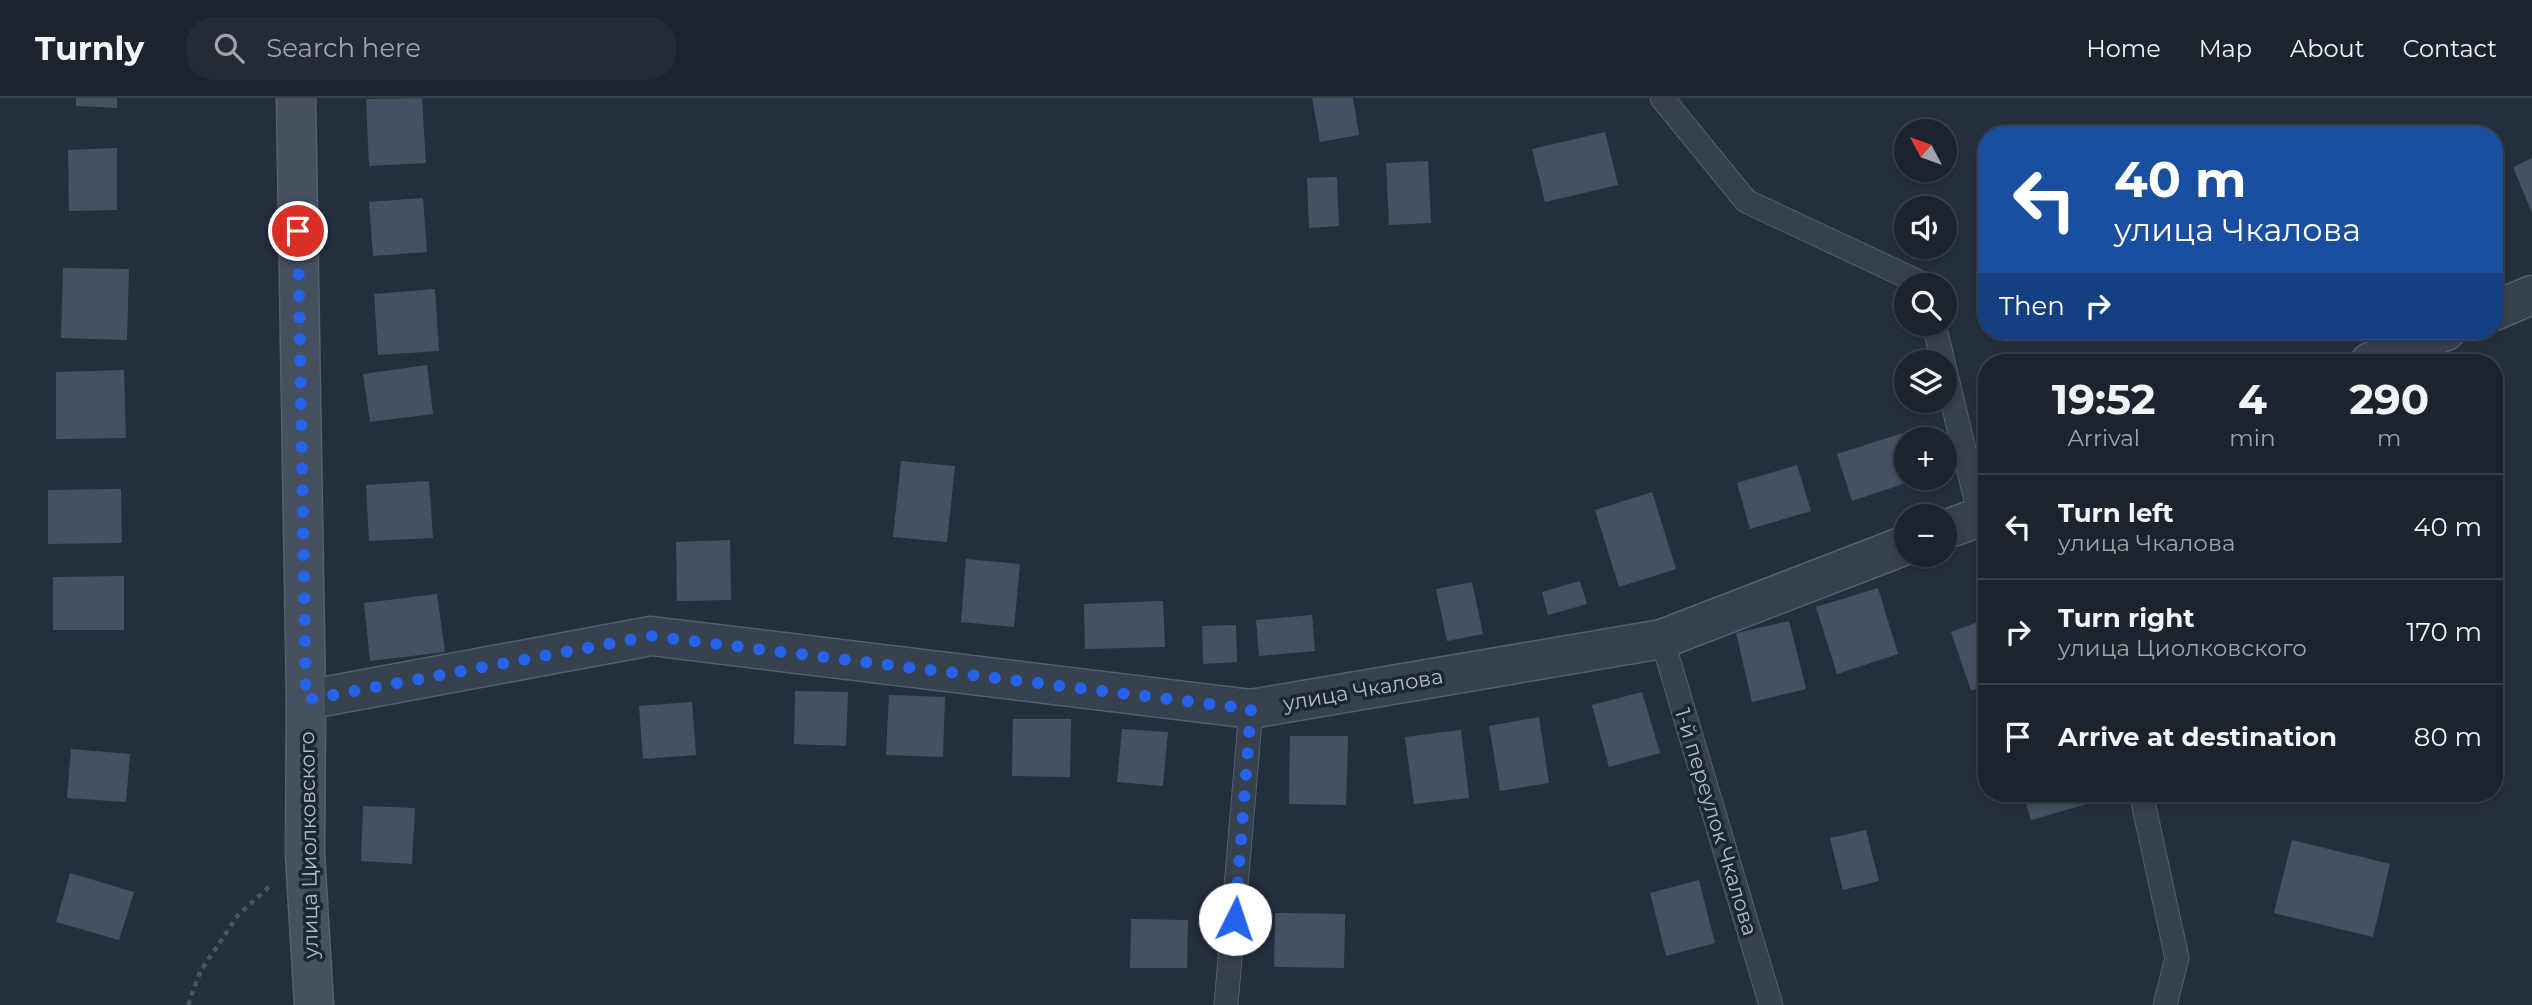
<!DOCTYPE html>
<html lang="en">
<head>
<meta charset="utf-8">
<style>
  :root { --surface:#1b232e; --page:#242b36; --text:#f1f3f6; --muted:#a0a4aa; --line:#39404a }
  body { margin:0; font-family:Montserrat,sans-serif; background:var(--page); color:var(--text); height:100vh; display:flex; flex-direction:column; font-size:26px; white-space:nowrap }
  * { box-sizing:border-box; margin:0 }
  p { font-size:23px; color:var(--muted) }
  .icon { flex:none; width:38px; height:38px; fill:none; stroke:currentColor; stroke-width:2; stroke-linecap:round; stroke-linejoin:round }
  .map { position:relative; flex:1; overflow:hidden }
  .details { position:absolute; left:1978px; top:256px; width:525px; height:448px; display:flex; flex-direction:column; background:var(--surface); border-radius:28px; box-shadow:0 4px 10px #0003,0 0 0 2px var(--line) }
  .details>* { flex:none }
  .top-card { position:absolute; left:1978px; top:28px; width:525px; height:214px; border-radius:28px; box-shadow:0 4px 10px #0003,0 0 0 2px var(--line); background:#1a4fa0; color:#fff; overflow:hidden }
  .needle { width:46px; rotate:311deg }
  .tools { position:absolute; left:1894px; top:21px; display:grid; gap:14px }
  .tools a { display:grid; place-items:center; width:63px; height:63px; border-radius:50%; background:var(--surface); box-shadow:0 4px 10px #0003,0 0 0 2px var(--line); font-size:35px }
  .pin { position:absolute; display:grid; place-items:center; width:60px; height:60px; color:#fff; margin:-30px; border:4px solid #fff; border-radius:50%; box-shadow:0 2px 7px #0007 }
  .me { position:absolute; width:77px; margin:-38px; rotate:4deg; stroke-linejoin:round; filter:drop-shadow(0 0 5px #0008) }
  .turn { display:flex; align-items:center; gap:24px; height:147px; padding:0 21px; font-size:32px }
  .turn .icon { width:91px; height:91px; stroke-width:2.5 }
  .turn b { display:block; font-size:49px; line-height:60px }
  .then { display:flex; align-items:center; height:66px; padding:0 21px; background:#0003; gap:14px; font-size:26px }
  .eta { display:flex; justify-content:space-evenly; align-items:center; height:119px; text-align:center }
  .eta b { font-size:42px; font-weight:700; line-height:49px }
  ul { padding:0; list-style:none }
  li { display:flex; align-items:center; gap:21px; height:105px; padding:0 21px; border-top:2px solid var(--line) }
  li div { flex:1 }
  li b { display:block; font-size:26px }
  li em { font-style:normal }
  header { display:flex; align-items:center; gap:42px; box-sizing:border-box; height:98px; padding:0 35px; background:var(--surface); border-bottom:2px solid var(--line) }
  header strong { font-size:33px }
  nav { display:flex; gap:38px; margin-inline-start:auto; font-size:24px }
  .search { width:490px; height:63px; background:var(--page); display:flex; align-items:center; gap:18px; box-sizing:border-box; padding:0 24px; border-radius:28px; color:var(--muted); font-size:26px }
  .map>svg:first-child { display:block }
</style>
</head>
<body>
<header>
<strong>Turnly</strong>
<div class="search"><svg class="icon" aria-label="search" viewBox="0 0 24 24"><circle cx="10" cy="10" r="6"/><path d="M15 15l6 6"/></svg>Search here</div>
<nav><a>Home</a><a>Map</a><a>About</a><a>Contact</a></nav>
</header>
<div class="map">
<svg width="2532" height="907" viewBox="0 0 2532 907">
  <rect width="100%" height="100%" fill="#242f3e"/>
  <g fill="#455162">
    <path d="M76 0H117V10L76 8Z"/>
    <path d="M422 0 426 65 369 68 366 1Z"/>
    <path d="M1312 0H1353L1359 37 1320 44Z"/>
    <path d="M1605 34 1618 87 1545 104 1532 51Z"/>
    <path d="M117 50V112L69 113 68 52Z"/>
    <path d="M2532 60V115L2513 69Z"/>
    <path d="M1428 63 1431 125 1389 127 1386 65Z"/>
    <path d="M1337 79 1339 128 1309 130 1307 80Z"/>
    <path d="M423 100 427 154 373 158 369 104Z"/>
    <path d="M63 170 129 171 127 242 61 240Z"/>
    <path d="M435 191 439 253 378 257 374 196Z"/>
    <path d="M427 267 433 316 370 324 363 276Z"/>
    <path d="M124 272 126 340 56 341V274Z"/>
    <path d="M1903 335 1906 344V380H1921L1852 403 1837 356Z"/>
    <path d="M901 363 955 368 947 444 893 439Z"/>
    <path d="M1797 367 1811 413 1750 431 1737 385Z"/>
    <path d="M429 383 433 440 369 443 366 387Z"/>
    <path d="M121 391 122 445 48 446V392Z"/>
    <path d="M1652 394 1676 471 1619 489 1595 412Z"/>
    <path d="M730 442 731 502 677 503 676 444Z"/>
    <path d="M966 461 1020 466 1014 529 961 524Z"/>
    <path d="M124 478V532H53V479Z"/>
    <path d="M1580 483 1587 506 1548 517 1542 494Z"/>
    <path d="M1472 484 1483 536 1447 543 1436 491Z"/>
    <path d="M1878 490 1898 556 1837 576 1816 509Z"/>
    <path d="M437 496 445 554 370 563 364 505Z"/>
    <path d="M1163 503 1165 549 1085 551 1084 506Z"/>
    <path d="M1312 517 1315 553 1259 558 1256 522Z"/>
    <path d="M1986 521V587L1971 593 1951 534Z"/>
    <path d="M1789 523 1806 591 1752 604 1736 535Z"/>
    <path d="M1236 527 1237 564 1203 566 1202 528Z"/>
    <path d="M795 593 848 594 846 648 794 646Z"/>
    <path d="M1642 594 1660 655 1609 669 1592 607Z"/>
    <path d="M889 597 945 599 943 659 886 657Z"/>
    <path d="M692 604 696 657 643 661 639 608Z"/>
    <path d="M1539 619 1549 685 1500 693 1489 628Z"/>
    <path d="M1013 621H1071L1070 679 1012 678Z"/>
    <path d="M1122 631 1168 634 1163 688 1117 684Z"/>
    <path d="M1461 632 1469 700 1414 706 1405 639Z"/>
    <path d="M1290 638H1348L1346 707 1289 706Z"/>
    <path d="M71 651 130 656 126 704 67 700Z"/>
    <path d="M2023 695H2091L2094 704 2031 722Z"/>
    <path d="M363 708 415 710 412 766 361 763Z"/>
    <path d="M1866 732 1879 783 1843 792 1830 740Z"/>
    <path d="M2292 742 2390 766 2373 839 2274 815Z"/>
    <path d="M70 775 134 794 119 842 56 824Z"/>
    <path d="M1699 782 1715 845 1666 858 1650 795Z"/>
    <path d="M1275 815 1345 816 1344 870 1274 869Z"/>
    <path d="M1131 821 1188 822 1187 870H1130Z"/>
  </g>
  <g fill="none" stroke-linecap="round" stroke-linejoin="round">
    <defs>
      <g id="service">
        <path d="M1662 0 1746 103 1925 187"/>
        <path d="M1934 226 1943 264"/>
        <path d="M1944 268 1980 419"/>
        <path d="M1662 541 1771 907"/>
        <path d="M2141 695 2177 860 2165 907"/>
        <path d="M1226 907 1251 611"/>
      </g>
      <g id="minor">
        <path d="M2494 213 2532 197"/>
        <path d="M2370 264 2446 233"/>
        <path d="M1944 432 1986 417"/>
        <path d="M306 602 651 538 1251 611 1662 541 1906 447"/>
      </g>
      <path id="secondary" d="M296 0 306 602 305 756 314 907"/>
    </defs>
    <use href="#service" stroke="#565f6c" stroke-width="25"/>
    <use href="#minor" stroke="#565f6c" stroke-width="41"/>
    <use href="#secondary" stroke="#565f6c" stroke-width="41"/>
    <path stroke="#44595c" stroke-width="4.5" stroke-dasharray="5 5" stroke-linecap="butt" d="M188 907 200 874 238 817 269 789"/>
    <use href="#service" stroke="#38414e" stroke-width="23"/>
    <use href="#minor" stroke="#38414e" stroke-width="38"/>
    <use href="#secondary" stroke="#465061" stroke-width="38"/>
  </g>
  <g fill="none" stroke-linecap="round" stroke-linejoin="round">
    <path stroke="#2563eb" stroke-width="12" stroke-dasharray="0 21.6" d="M298 133 306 602 651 538 1251 611 1235 821"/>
  </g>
  <g text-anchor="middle" stroke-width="7" stroke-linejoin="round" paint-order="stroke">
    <g font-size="21" fill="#b4bcc9" stroke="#1d2633">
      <text transform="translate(1363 592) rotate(-10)" y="7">улица Чкалова</text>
      <text transform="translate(1716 724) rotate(73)" y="7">1-й переулок Чкалова</text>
      <text transform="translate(309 747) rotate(-91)" y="7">улица Циолковского</text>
    </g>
  </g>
</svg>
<div class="tools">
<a><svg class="needle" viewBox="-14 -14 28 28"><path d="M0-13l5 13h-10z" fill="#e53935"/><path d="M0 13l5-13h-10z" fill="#a0a4aa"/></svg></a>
<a><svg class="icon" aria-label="sound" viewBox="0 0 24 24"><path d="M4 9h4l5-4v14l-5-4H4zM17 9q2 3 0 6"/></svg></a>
<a><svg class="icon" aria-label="search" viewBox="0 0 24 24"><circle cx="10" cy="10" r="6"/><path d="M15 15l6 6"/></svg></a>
<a><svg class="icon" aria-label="layers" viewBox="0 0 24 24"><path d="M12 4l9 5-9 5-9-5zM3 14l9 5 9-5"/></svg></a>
<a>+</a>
<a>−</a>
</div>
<div class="pin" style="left:298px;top:133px;background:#d93025"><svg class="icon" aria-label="arrive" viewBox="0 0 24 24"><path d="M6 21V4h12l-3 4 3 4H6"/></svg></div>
<svg class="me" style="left:1235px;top:821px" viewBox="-20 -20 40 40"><circle r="19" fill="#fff"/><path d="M0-13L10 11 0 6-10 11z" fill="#2563eb"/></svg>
<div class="top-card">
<div class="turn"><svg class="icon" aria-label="left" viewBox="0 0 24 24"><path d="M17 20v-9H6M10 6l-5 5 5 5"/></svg><div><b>40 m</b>улица Чкалова</div></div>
<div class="then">Then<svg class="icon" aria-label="right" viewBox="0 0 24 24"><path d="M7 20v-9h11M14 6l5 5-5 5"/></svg></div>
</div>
<section class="details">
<div class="eta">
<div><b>19:52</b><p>Arrival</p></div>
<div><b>4</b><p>min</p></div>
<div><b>290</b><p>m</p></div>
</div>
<ul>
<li><svg class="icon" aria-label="left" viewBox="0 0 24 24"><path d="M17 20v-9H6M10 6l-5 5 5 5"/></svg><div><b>Turn left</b><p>улица Чкалова</p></div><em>40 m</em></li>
<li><svg class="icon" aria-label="right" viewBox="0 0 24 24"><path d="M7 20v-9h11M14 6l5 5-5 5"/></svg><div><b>Turn right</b><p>улица Циолковского</p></div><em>170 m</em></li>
<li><svg class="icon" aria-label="arrive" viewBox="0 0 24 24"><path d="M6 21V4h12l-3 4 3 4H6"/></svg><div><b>Arrive at destination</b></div><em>80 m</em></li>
</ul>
</section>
</div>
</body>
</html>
